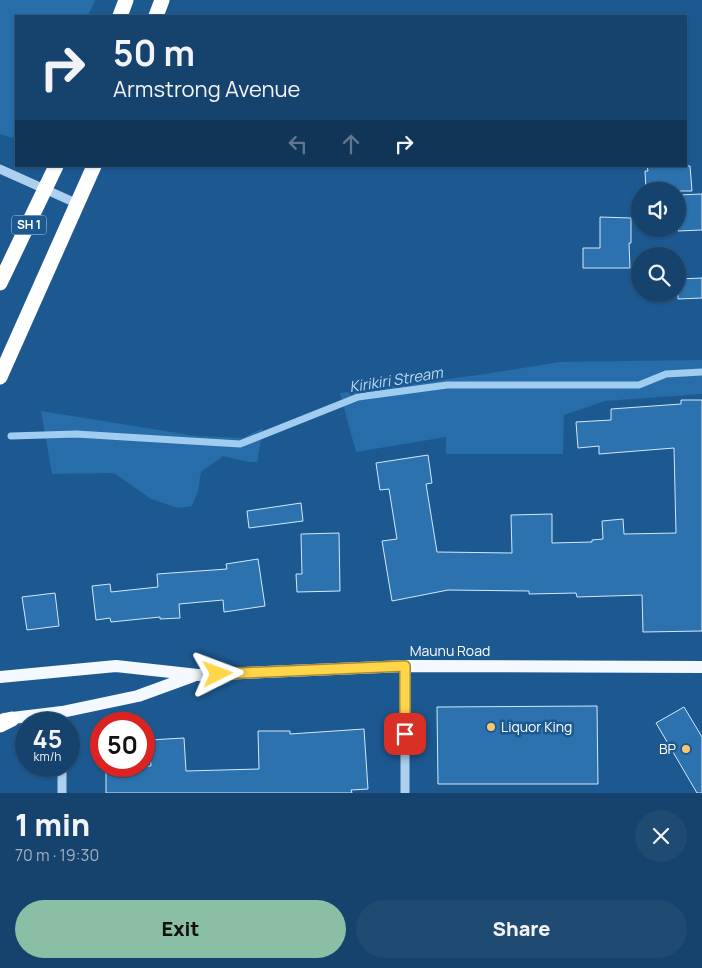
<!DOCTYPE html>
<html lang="en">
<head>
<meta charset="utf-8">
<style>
  :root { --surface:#16436d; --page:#1f4a72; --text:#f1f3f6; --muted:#9eb0c2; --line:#355c80; --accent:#8abfa5 }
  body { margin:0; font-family:Manrope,sans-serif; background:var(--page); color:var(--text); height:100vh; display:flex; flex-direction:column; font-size:19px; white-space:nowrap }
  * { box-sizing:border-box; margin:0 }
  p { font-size:16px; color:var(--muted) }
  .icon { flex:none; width:28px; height:28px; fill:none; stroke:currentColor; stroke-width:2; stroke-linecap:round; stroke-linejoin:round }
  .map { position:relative; height:793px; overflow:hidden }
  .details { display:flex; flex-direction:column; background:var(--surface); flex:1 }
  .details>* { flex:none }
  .top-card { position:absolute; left:15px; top:15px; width:672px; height:152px; border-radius:0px; box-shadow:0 1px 4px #0004,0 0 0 1px var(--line); background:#16436d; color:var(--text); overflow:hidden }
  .tools { position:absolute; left:631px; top:182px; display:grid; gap:10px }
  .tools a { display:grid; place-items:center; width:55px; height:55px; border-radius:50%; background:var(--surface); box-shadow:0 1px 4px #0004,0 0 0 1px var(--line); font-size:25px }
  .speed { position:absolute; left:15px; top:712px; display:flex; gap:10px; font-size:25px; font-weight:700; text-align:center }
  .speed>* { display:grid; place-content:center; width:65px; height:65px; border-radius:50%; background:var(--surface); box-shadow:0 1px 4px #0004,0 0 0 1px var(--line); line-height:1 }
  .speed small { font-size:12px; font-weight:400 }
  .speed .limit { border:8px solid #d22; background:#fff; color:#111 }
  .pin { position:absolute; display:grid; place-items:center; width:42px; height:42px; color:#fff; margin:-21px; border-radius:10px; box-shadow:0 2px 8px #0006 }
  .me { position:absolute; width:55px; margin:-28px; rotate:87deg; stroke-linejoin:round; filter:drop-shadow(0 0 4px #0008) }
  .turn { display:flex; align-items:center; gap:18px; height:105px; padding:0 15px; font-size:22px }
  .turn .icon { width:65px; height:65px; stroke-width:2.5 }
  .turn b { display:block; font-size:35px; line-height:42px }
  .lanes { display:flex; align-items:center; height:48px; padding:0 15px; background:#0003; justify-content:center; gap:25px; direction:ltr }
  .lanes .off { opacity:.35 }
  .round { display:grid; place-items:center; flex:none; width:52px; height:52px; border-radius:26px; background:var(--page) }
  .summary { display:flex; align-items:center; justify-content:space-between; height:85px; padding:0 15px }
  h1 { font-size:30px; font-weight:800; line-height:38px }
  .cta { display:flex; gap:10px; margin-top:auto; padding:10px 15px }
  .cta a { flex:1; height:58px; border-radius:30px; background:var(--accent); color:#111; font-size:20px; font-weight:800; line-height:58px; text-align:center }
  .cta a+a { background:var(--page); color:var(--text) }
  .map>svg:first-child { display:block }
</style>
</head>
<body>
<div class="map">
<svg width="702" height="793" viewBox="0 0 702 793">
  <rect width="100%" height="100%" fill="#1d5991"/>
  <g fill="#266da9">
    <path d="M0 0H95L88 16H16V139L0 134Z"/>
    <path d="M702 360V394L605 401 564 415 563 454H446V437L356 452 340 393 486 374 559 362Z"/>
    <path d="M41 411 196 436 243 438 263 428 257 462H248L223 456 201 472 198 491 192 506 178 508 151 499 114 473 52 474Z"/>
  </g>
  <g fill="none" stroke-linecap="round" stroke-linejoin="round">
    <path stroke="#a0ccf0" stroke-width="7" d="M11 436 76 434 240 444 358 397 447 385H639L666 374 702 372"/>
  </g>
  <g fill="#2c72ae" stroke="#d3e8fa">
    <path d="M647 166H690L692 191H646L645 171H648Z"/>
    <path d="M702 194V230L678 231V195Z"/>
    <path d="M600 217 631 218V243H629L630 268H583V248H600Z"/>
    <path d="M702 278V298L678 299V279Z"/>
    <path d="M681 400H702V631L643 632 642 595 577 597 576 593 529 594V591L448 590 392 601 382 541 397 539 389 489 380 490 376 463 428 455 432 483 426 484 437 552 512 553 511 515 552 514V543L592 542V540L603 539 602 521 623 519 624 534 676 533 674 448 599 454V446L578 448 576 422 611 420V409L681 404Z"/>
    <path d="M301 503 303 521 249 528 247 511Z"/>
    <path d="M339 533 340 591 297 592 296 574H302L301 534Z"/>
    <path d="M258 559 265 606 224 612 223 600 179 604 180 618 160 619V617L111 622 110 618 96 620 92 586 110 584 111 592 158 587 157 574 227 569 226 564Z"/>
    <path d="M55 593 59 626 27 630 22 597Z"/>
    <path d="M597 706 598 784H438L437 707Z"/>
    <path d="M684 707 702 737V793H697L656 723Z"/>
    <path d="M364 729 368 789 351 790 352 793H106V766H151L149 740 184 738 186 771 259 769 258 731H290V734Z"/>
  </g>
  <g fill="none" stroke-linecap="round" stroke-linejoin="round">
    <g stroke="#add0ee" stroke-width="9">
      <path d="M0 169 78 204"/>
      <path d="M405 666V793"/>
      <path d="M62 712 63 724"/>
      <path d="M62 793V766"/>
    </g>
    <g stroke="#f4f9ff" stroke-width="12">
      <path d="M0 677 116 666 198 675 405 666 702 667"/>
      <path d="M4 719 62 712 138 696 193 676"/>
    </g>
    <g stroke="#fff" stroke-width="15">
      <path d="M120 16 126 0"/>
      <path d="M156 16 162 0"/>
      <path d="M0 283 56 166"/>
      <path d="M0 377 94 166"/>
      <path d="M0 725 12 719"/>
    </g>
  </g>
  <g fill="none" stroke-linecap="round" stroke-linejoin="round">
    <defs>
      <path id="route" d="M218 674 405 666V734"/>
    </defs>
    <use href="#route" stroke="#a68a30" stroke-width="12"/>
    <use href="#route" stroke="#ffd54a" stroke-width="9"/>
  </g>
  <g fill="#fdc66b" stroke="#1d5991" stroke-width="2">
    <circle cx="491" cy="727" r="5"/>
    <circle cx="686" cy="749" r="5"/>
  </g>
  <g text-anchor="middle" stroke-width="5" stroke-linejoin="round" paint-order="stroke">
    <rect fill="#1d5991" stroke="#bbcdde" stroke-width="1" x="11.5" y="215.5" width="35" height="19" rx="4"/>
    <g font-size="12" font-weight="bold" fill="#fff">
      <text x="29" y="229">SH 1</text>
    </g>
    <g font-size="14" fill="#fff" stroke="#1d5991">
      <text x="450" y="656">Maunu Road</text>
    </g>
    <g font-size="14" fill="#fff" stroke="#1d5991" text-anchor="start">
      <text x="501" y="732">Liquor King</text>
      <text x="676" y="754" text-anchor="end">BP</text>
    </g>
    <g font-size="15" font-style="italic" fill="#b9d9f5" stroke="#1d5991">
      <text transform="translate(396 380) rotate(-9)" y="5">Kirikiri Stream</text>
    </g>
  </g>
</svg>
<div class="tools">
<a><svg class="icon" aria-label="sound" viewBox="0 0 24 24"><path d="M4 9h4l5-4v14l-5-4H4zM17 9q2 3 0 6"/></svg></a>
<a><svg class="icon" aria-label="search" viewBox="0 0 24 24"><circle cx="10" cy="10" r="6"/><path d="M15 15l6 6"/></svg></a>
</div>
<div class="speed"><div>45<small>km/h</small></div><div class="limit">50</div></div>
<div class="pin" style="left:405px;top:734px;background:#d93025"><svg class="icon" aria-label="arrive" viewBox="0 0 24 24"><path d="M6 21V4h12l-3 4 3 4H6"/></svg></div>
<svg class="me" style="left:218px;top:674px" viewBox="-20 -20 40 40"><path d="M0-17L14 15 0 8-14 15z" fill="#ffd54a" stroke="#fff" stroke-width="4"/></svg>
<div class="top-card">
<div class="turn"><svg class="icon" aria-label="right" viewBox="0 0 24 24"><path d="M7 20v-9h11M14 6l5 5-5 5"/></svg><div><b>50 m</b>Armstrong Avenue</div></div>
<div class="lanes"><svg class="icon off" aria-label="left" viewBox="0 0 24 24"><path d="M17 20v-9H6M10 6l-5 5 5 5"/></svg><svg class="icon off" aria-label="ahead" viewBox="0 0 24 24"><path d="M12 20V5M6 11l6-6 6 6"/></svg><svg class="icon" aria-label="right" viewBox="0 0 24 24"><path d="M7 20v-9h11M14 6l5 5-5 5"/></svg></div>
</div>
</div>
<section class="details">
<div class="summary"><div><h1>1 min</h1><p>70 m · 19:30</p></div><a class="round"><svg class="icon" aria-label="close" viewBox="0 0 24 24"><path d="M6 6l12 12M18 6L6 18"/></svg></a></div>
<div class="cta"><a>Exit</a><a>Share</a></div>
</section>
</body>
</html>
